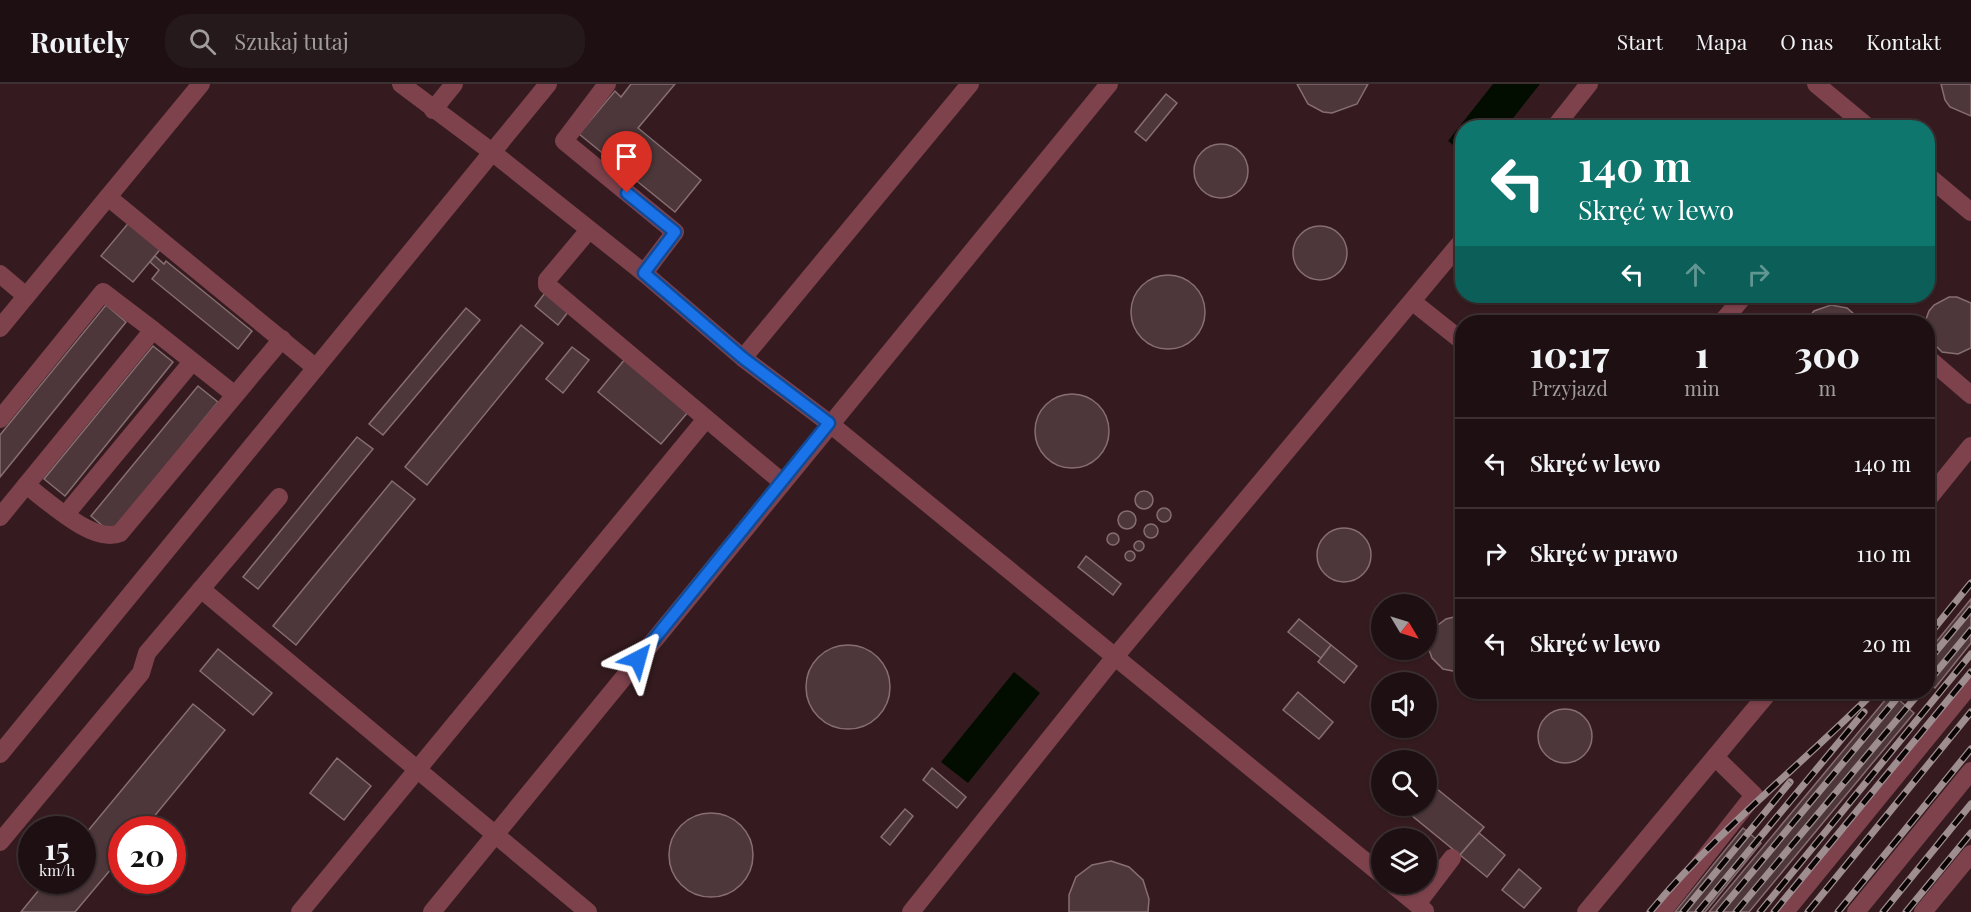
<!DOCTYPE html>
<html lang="pl">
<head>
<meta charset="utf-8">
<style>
  :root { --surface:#1e1012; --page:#26191b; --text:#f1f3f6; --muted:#a19d9f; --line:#3c3032 }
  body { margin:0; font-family:"Playfair Display",serif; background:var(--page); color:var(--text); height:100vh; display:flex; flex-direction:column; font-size:22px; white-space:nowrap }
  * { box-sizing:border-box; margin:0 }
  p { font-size:20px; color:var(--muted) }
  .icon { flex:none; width:33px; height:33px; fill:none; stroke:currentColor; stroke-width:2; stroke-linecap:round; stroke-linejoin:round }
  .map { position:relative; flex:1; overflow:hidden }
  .sheet { position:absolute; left:1455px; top:231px; width:480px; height:384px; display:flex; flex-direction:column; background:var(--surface); border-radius:24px; box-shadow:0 2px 4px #0004,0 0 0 2px var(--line) }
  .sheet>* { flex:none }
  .guide { position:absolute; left:1455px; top:36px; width:480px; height:183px; border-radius:24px; box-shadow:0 2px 4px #0004,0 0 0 2px var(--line); background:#0f766e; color:#fff; overflow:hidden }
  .needle { width:39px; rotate:128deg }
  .controls { position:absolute; left:1371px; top:510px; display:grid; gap:12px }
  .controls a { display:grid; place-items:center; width:66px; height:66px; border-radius:50%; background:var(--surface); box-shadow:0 2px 4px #0004,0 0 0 2px var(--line); font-size:30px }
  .speed { position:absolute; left:18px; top:732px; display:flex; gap:12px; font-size:30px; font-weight:700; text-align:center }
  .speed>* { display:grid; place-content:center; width:78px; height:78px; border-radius:50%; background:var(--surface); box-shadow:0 2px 4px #0004,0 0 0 2px var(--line); line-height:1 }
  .speed small { font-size:15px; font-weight:400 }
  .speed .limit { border:9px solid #d22; background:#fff; color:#111 }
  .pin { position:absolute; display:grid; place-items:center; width:51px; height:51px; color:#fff; margin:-62px -26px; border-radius:50% 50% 50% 0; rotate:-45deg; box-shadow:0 0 6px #0007 }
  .pin .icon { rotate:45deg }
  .me { position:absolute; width:66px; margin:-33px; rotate:39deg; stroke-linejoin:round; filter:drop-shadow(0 0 4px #0008) }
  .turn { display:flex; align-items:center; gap:21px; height:126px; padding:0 24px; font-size:27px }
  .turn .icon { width:78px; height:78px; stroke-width:2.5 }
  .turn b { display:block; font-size:42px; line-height:51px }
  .lanes { display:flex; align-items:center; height:57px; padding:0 24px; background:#0003; justify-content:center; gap:30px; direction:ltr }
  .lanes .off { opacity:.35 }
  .eta { display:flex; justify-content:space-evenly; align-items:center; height:102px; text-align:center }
  .eta b { font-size:36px; font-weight:800; line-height:42px }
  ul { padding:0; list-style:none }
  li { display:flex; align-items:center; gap:18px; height:90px; padding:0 24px; border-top:2px solid var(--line) }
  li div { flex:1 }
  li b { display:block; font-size:22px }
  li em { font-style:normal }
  header { display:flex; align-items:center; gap:36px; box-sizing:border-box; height:84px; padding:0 30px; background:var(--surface); border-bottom:2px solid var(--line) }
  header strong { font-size:28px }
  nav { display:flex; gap:33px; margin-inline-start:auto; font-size:21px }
  .search { width:420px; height:54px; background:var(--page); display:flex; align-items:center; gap:15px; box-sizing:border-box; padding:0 21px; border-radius:24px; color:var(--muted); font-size:22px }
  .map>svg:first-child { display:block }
</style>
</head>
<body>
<header>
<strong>Routely</strong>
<div class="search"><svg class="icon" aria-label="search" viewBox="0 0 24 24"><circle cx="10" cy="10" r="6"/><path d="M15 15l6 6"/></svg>Szukaj tutaj</div>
<nav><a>Start</a><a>Mapa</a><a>O nas</a><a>Kontakt</a></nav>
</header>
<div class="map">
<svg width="1971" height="828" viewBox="0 0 1971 828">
  <rect width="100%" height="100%" fill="#281518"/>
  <path fill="#351b1f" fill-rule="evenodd" d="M0 0H1971V828H0ZM1462 44H1928V212H1462ZM1462 238H1928V608H1462ZM1382 520H1426V566H1382ZM1382 598H1426V644H1382ZM1382 676H1426V722H1382ZM32 746H82V796H32ZM122 746H172V796H122ZM1382 754H1426V800H1382Z"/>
  <g fill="#020d00">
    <path d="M1493 0H1540L1506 43 1462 44V68L1448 57Z"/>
    <path d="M1014 588 1040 609 968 699 941 678Z"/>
  </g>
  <g fill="#4d373a" stroke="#866e71" stroke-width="1.5">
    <path d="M631 0H675L638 44 701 96 675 128 579 50 615 7 621 13Z"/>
    <path d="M1297 0H1368L1357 20 1332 29 1323 28 1308 20Z"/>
    <path d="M1941 0H1971V32L1950 23 1945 16Z"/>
    <path d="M1166 10 1177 19 1146 57 1135 48Z"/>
    <circle cx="1221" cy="87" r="27"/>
    <path d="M131 136 163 162 133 198 101 172Z"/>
    <circle cx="1320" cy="169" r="27"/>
    <path d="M155 172 164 180 166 177 252 247 238 265 152 195 159 186 150 178Z"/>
    <circle cx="1168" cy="228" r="37"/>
    <path d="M545 209 568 228 558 241 535 222Z"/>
    <path d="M1873 212H1901L1883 215Z"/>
    <path d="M1949 213H1957L1971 219V264L1958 270 1942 268 1928 254V238H1925L1929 227 1934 221Z"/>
    <path d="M106 221 126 238 0 393V351Z"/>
    <path d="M1831 221 1847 224 1863 238H1805L1814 227Z"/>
    <path d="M466 224 480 236 383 351 369 340Z"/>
    <path d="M521 241 543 259 427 401 405 383Z"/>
    <path d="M153 262 173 278 65 412 44 395Z"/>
    <path d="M572 263 589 276 563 309 546 295Z"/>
    <path d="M625 275 688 328 661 360 598 308Z"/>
    <path d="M198 302 218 318 111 449 91 432Z"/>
    <circle cx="1072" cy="347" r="37"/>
    <path d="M357 353 373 365 258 505 243 493Z"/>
    <path d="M392 397 415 415 296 561 273 542Z"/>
    <circle cx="1144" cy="416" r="9"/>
    <circle cx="1164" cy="431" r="7"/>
    <circle cx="1127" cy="436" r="9"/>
    <circle cx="1151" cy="447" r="7"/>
    <circle cx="1344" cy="471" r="27"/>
    <circle cx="1113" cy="455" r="6"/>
    <circle cx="1139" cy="462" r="5"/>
    <circle cx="1130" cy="472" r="5"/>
    <path d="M1086 472 1121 500 1113 511 1078 483Z"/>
    <path d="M1971 515V559L1935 604 1928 598V568Z"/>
    <path d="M1454 533 1462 534V587L1458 588 1443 585 1432 574 1429 566 1430 551 1434 544 1446 535Z"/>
    <path d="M1299 535 1331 561 1321 574 1288 548Z"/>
    <path d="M1331 561 1357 582 1344 599 1318 578Z"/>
    <circle cx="848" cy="603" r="42"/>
    <path d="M218 565 272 609 253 631 200 587Z"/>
    <path d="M1298 608 1333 638 1319 655 1283 626Z"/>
    <path d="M1891 609 1914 629 1749 828H1709Z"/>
    <path d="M193 620 225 646 143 746H122V772L75 828H21L47 796H82V754Z"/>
    <circle cx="1565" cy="652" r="27"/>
    <path d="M337 674 371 702 344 736 310 709Z"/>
    <path d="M932 684 966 713 957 724 923 696Z"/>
    <path d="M1426 696 1484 743 1460 771 1400 722H1426Z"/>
    <path d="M905 725 913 732 890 761 881 753Z"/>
    <circle cx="711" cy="771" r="42"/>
    <path d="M1743 744 1761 759 1705 828H1675Z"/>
    <path d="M1479 749 1505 771 1487 793 1460 771Z"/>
    <path d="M1111 777 1129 783 1143 796 1149 815 1148 828H1069V811L1076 793 1092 781Z"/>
    <path d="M1519 785 1541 804 1524 824 1502 806Z"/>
  </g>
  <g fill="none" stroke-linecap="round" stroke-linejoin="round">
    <g stroke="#7d424c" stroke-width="18">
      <path d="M401 0 492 68 644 189 743 274 829 339 1382 791"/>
      <path d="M607 0 564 57 675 148 644 189"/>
      <path d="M1816 0 1869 44"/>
      <path d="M433 26 454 0"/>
      <path d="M1554 44 1589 0"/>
      <path d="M1928 92 1971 128"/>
      <path d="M108 113 316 284"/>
      <path d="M589 146 547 196V201L782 398"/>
      <path d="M0 190 26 212"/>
      <path d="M1413 218 1462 257"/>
      <path d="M1722 238 1744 212"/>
      <path d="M0 244 201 0"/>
      <path d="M153 246 235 311"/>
      <path d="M743 274 970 0"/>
      <path d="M1928 274 1971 311"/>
      <path d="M0 335 103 208 153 246 0 433"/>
      <path d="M26 401C48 417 94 461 120 449L282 255"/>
      <path d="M1928 415 1971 362"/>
      <path d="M66 430 192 278"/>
      <path d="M201 505 588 828"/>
      <path d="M0 670 548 0"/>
      <path d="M0 758 141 589 147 569 279 413"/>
      <path d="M1392 800 1425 827"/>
      <path d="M1417 820 1452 774"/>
      <path d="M300 828 706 335"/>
      <path d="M432 828 1109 0"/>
      <path d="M911 828 1114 574 1462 157"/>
      <path d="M1586 828 1769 608"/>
      <path d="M1662 828 1754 711 1715 673"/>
      <path d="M1785 828 1971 600"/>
      <path d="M1856 828 1971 687"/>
      <path d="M1923 828 1971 770"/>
    </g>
    <defs>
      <g id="rail">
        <path d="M1928 552 1971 499"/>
        <path d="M1928 577 1971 525"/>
        <path d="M1928 598 1971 546"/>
        <path d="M1650 828C1717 747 1800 682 1874 608"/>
        <path d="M1683 828 1790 698"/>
        <path d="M1698 828 1864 628"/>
        <path d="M1719 828 1902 608"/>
        <path d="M1736 828 1920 608"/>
        <path d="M1760 828 1971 570"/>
        <path d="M1774 828 1971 588"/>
        <path d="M1808 828 1971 628"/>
        <path d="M1838 828 1971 665"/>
        <path d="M1883 828 1971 720"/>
        <path d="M1906 828 1971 749"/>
      </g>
    </defs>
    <use href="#rail" stroke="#9e8e90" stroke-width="7"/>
    <use href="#rail" stroke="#0b0405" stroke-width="4.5" stroke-dasharray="14" stroke-linecap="butt"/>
  </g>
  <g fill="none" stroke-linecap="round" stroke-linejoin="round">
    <defs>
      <path id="route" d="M627 109 675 148 644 189 743 274 829 339 638 575"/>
    </defs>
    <use href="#route" stroke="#114b97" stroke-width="15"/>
    <use href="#route" stroke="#1a73e8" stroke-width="10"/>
  </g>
</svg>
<div class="controls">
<a><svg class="needle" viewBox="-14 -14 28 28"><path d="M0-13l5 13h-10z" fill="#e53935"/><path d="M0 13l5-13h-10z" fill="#a19d9f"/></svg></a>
<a><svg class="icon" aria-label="sound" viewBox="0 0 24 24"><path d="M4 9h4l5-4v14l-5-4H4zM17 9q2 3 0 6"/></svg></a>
<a><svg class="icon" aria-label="search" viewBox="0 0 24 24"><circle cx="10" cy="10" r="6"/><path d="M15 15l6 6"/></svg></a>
<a><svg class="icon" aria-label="layers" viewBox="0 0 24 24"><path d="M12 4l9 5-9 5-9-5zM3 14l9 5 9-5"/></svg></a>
</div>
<div class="speed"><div>15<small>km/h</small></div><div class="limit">20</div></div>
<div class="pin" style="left:627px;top:109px;background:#d93025"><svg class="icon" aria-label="arrive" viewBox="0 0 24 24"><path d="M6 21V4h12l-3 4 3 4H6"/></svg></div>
<svg class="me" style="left:638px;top:575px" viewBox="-20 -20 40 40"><path d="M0-17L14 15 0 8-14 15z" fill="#1a73e8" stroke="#fff" stroke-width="4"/></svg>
<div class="guide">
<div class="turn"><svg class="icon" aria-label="left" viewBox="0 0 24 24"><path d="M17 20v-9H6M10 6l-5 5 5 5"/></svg><div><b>140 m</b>Skręć w lewo</div></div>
<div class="lanes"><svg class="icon" aria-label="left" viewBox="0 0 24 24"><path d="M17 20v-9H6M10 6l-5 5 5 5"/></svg><svg class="icon off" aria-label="ahead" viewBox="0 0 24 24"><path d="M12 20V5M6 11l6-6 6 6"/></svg><svg class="icon off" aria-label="right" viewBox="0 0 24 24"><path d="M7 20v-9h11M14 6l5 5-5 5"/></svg></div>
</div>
<section class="sheet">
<div class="eta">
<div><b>10:17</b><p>Przyjazd</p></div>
<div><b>1</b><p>min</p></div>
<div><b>300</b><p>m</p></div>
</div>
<ul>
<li><svg class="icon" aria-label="left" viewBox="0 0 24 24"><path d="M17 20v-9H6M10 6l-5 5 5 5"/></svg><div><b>Skręć w lewo</b></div><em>140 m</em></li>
<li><svg class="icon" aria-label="right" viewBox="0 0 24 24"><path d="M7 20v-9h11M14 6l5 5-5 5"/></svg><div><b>Skręć w prawo</b></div><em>110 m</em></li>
<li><svg class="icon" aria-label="left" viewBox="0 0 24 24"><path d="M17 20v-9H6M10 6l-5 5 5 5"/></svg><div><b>Skręć w lewo</b></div><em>20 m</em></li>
</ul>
</section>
</div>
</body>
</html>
